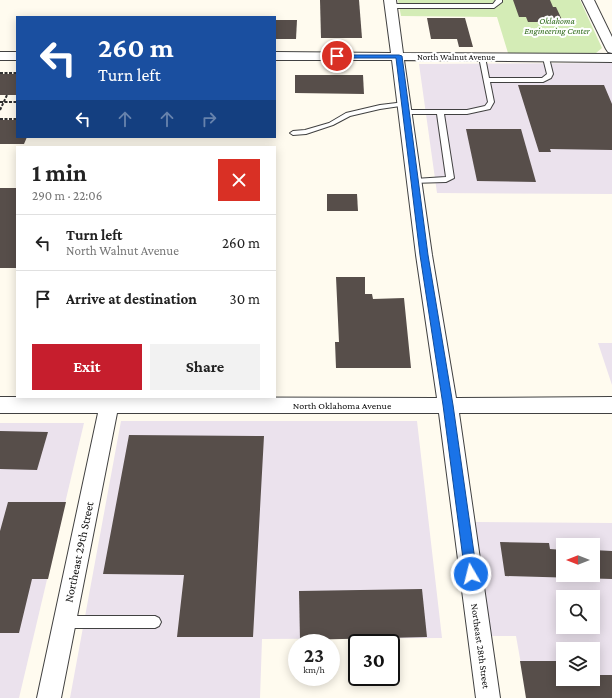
<!DOCTYPE html>
<html lang="en">
<head>
<meta charset="utf-8">
<style>
  :root { --surface:#fff; --page:#f2f2f2; --text:#222; --muted:#767676; --line:#e0e0e0; --accent:#c61e2d }
  body { margin:0; font-family:"Crimson Pro",serif; background:var(--page); color:var(--text); height:100vh; display:flex; flex-direction:column; font-size:15px; white-space:nowrap }
  * { box-sizing:border-box; margin:0 }
  p { font-size:13px; color:var(--muted) }
  .icon { flex:none; width:22px; height:22px; fill:none; stroke:currentColor; stroke-width:2; stroke-linecap:round; stroke-linejoin:round }
  .map { position:relative; flex:1; overflow:hidden }
  .sheet { position:absolute; left:16px; top:146px; width:260px; height:252px; display:flex; flex-direction:column; background:var(--surface); border-radius:0px; box-shadow:0 2px 10px #0003 }
  .sheet>* { flex:none }
  .banner { position:absolute; left:16px; top:16px; width:260px; height:122px; border-radius:0px; box-shadow:0 2px 10px #0003; background:#1a4fa0; color:#fff; overflow:hidden }
  .needle { width:26px; rotate:270deg }
  .fabs { position:absolute; left:556px; top:538px; display:grid; gap:8px }
  .fabs a { display:grid; place-items:center; width:44px; height:44px; border-radius:0px; background:var(--surface); box-shadow:0 2px 10px #0003; font-size:20px }
  .speed { position:absolute; left:288px; top:634px; display:flex; gap:8px; font-size:20px; font-weight:700; text-align:center }
  .speed>* { display:grid; place-content:center; width:52px; height:52px; border-radius:50%; background:var(--surface); box-shadow:0 2px 10px #0003; line-height:1 }
  .speed small { font-size:10px; font-weight:400 }
  .speed .limit { border:2px solid #111; border-radius:6px; background:#fff; color:#111 }
  .pin { position:absolute; display:grid; place-items:center; width:34px; height:34px; color:#fff; margin:-17px; border:2px solid #fff; border-radius:50%; box-shadow:0 1px 4px #0007 }
  .me { position:absolute; width:44px; margin:-22px; rotate:352deg; stroke-linejoin:round; filter:drop-shadow(0 0 3px #0008) }
  .turn { display:flex; align-items:center; gap:14px; height:84px; padding:0 16px; font-size:18px }
  .turn .icon { width:52px; height:52px; stroke-width:2.5 }
  .turn b { display:block; font-size:28px; line-height:34px }
  .lanes { display:flex; align-items:center; height:38px; padding:0 16px; background:#0003; justify-content:center; gap:20px; direction:ltr }
  .lanes .off { opacity:.35 }
  .round { display:grid; place-items:center; flex:none; width:42px; height:42px; border-radius:0px; background:var(--page) }
  .headline { display:flex; align-items:center; justify-content:space-between; height:68px; padding:0 16px }
  h1 { font-size:24px; font-weight:700; line-height:30px }
  .primary-button { display:flex; gap:8px; margin-top:auto; padding:8px 16px }
  .primary-button a { flex:1; height:46px; border-radius:0px; background:var(--accent); color:#fff; font-size:16px; font-weight:700; line-height:46px; text-align:center }
  .primary-button a+a { background:var(--page); color:var(--text) }
  ul { padding:0; list-style:none }
  li { display:flex; align-items:center; gap:12px; height:56px; padding:0 16px; border-top:1px solid var(--line) }
  li div { flex:1 }
  li b { display:block; font-size:15px }
  li em { font-style:normal }
  .map>svg:first-child { display:block }
</style>
</head>
<body>
<div class="map">
<svg width="612" height="698" viewBox="0 0 612 698">
  <rect width="100%" height="100%" fill="#fffbef"/>
  <g fill="#ebe2ed" fill-rule="evenodd">
    <path d="M612 63V194L437 193 419 64Z"/>
    <path d="M598 343H612V385Z"/>
    <path d="M121 421H417L442 638 262 639 260 698H70Z"/>
    <path d="M0 423H84L19 698H0Z"/>
    <path d="M474 522 612 523V698H527L516 636H491ZM563 545H593V575H563ZM563 597H593V627H563ZM563 649H593V679H563Z"/>
  </g>
  <path fill="#d4ecb6" d="M398 0H580L602 48 596 53H508L497 17 401 16Z"/>
  <g fill="#574e4a">
    <path d="M320 0H359L362 38H321Z"/>
    <path d="M513 0H550L553 7H556L563 22H528L526 17H519Z"/>
    <path d="M427 18H465L473 47H459L457 39H431Z"/>
    <path d="M275 20H297L296 39H275Z"/>
    <rect x="0" y="74" width="17" height="21"/>
    <path d="M295 75H363L364 94 295 93Z"/>
    <path d="M518 85H604L612 104V150L550 149 551 152H539Z"/>
    <path d="M0 120H17V137H27L24 144H0Z"/>
    <path d="M466 129H521L536 182 477 181Z"/>
    <rect x="0" y="188" width="17" height="80"/>
    <path d="M327 194H357L358 211H327Z"/>
    <path d="M336 277H365V294H372L373 299 404 298 411 368H336L335 342H339Z"/>
    <path d="M0 431 48 432 37 470 0 469Z"/>
    <path d="M129 435 264 436 253 637H177L184 575 103 574Z"/>
    <path d="M8 502H66L48 579H32L19 633H0V531Z"/>
    <path d="M500 542 549 543 550 549 563 550V575H593V550L612 551V579L505 576Z"/>
    <path d="M422 589 427 637 300 640 299 591Z"/>
    <path d="M520 661H563V679H593V675H612V698H526Z"/>
  </g>
  <g fill="none" stroke-linecap="round" stroke-linejoin="round">
    <defs>
      <g id="lane">
        <path d="M496 0H502V2L494 8H391L388 6 391 4H493Z"/>
        <path d="M482 55 485 57 489 78H542L547 74 543 58 546 56 549 58 553 74 551 78 543 82H490L494 102 490 109 467 114H444L454 178 446 182 411 183 410 181 414 179 446 177 437 114H406L403 112 406 110H467L485 106 488 102 479 57Z"/>
        <path d="M405 102 407 103V105L380 109 350 116 333 125 306 134 293 135 290 133 293 131 305 130 329 123 346 113 380 105Z"/>
        <path d="M65 616H155L159 618 161 622 159 626 155 628H65L61 626 59 622 61 618Z"/>
      </g>
      <g id="street">
        <path d="M384 0H396L403 53 612 54V62L404 60 432 255 456 398 612 397V413H459L500 698H476L439 413H117L61 698H37L98 413H0V397L437 398 416 255 392 60H275V52L391 53Z"/>
        <path d="M582 0H594L612 37V53L608 52 606 49Z"/>
        <rect x="0" y="52" width="17" height="8"/>
      </g>
    </defs>
    <use href="#lane" stroke="#414141" stroke-width="2"/>
    <use href="#street" stroke="#414141" stroke-width="2"/>
    <g stroke="#303030" stroke-width="2" stroke-dasharray="3 1.5" stroke-linecap="butt">
      <path d="M0 73H17"/>
      <path d="M0 102H17"/>
      <path d="M0 110 7 95"/>
      <path d="M0 119H17"/>
    </g>
    <use href="#lane" fill="#fff" fill-rule="evenodd"/>
    <use href="#street" fill="#fff" fill-rule="evenodd"/>
  </g>
  <path fill="#1a73e8" stroke="#114b97" d="M335 55H399L402 56 428 255 453 405 477 574 475 578 471 580 467 578 465 574 443 405 420 255 396 58H335Z"/>
  <g text-anchor="middle" stroke-width="4" stroke-linejoin="round" paint-order="stroke">
    <g font-size="9" font-style="italic" fill="#2e6a1a" stroke="#fff">
      <text x="557" y="24">Oklahoma<tspan x="557" dy="10">Engineering Center</tspan></text>
    </g>
    <g font-size="9" fill="#0e0e0e" stroke="#fff">
      <text x="456" y="60">North Walnut Avenue</text>
    </g>
    <g font-size="10" fill="#0e0e0e" stroke="#fff">
      <text x="342" y="409">North Oklahoma Avenue</text>
      <text transform="translate(481 646) rotate(82)" y="4">Northeast 28th Street</text>
    </g>
    <g font-size="12" fill="#0e0e0e" stroke="#fff">
      <text transform="translate(79 552) rotate(-78)" y="4">Northeast 29th Street</text>
    </g>
  </g>
</svg>
<div class="fabs">
<a><svg class="needle" viewBox="-14 -14 28 28"><path d="M0-13l5 13h-10z" fill="#e53935"/><path d="M0 13l5-13h-10z" fill="#767676"/></svg></a>
<a><svg class="icon" aria-label="search" viewBox="0 0 24 24"><circle cx="10" cy="10" r="6"/><path d="M15 15l6 6"/></svg></a>
<a><svg class="icon" aria-label="layers" viewBox="0 0 24 24"><path d="M12 4l9 5-9 5-9-5zM3 14l9 5 9-5"/></svg></a>
</div>
<div class="speed"><div>23<small>km/h</small></div><div class="limit">30</div></div>
<div class="pin" style="left:337px;top:56px;background:#d93025"><svg class="icon" aria-label="arrive" viewBox="0 0 24 24"><path d="M6 21V4h12l-3 4 3 4H6"/></svg></div>
<svg class="me" style="left:471px;top:574px" viewBox="-20 -20 40 40"><circle r="17" fill="#1a73e8" stroke="#fff" stroke-width="3"/><path d="M0-11L8 9 0 5-8 9z" fill="#fff"/></svg>
<div class="banner">
<div class="turn"><svg class="icon" aria-label="left" viewBox="0 0 24 24"><path d="M17 20v-9H6M10 6l-5 5 5 5"/></svg><div><b>260 m</b>Turn left</div></div>
<div class="lanes"><svg class="icon" aria-label="left" viewBox="0 0 24 24"><path d="M17 20v-9H6M10 6l-5 5 5 5"/></svg><svg class="icon off" aria-label="ahead" viewBox="0 0 24 24"><path d="M12 20V5M6 11l6-6 6 6"/></svg><svg class="icon off" aria-label="ahead" viewBox="0 0 24 24"><path d="M12 20V5M6 11l6-6 6 6"/></svg><svg class="icon off" aria-label="right" viewBox="0 0 24 24"><path d="M7 20v-9h11M14 6l5 5-5 5"/></svg></div>
</div>
<section class="sheet">
<div class="headline"><div><h1>1 min</h1><p>290 m · 22:06</p></div><a class="round" style="background:#d93025;color:#fff"><svg class="icon" aria-label="close" viewBox="0 0 24 24"><path d="M6 6l12 12M18 6L6 18"/></svg></a></div>
<ul>
<li><svg class="icon" aria-label="left" viewBox="0 0 24 24"><path d="M17 20v-9H6M10 6l-5 5 5 5"/></svg><div><b>Turn left</b><p>North Walnut Avenue</p></div><em>260 m</em></li>
<li><svg class="icon" aria-label="arrive" viewBox="0 0 24 24"><path d="M6 21V4h12l-3 4 3 4H6"/></svg><div><b>Arrive at destination</b></div><em>30 m</em></li>
</ul>
<div class="primary-button"><a>Exit</a><a>Share</a></div>
</section>
</div>
</body>
</html>
